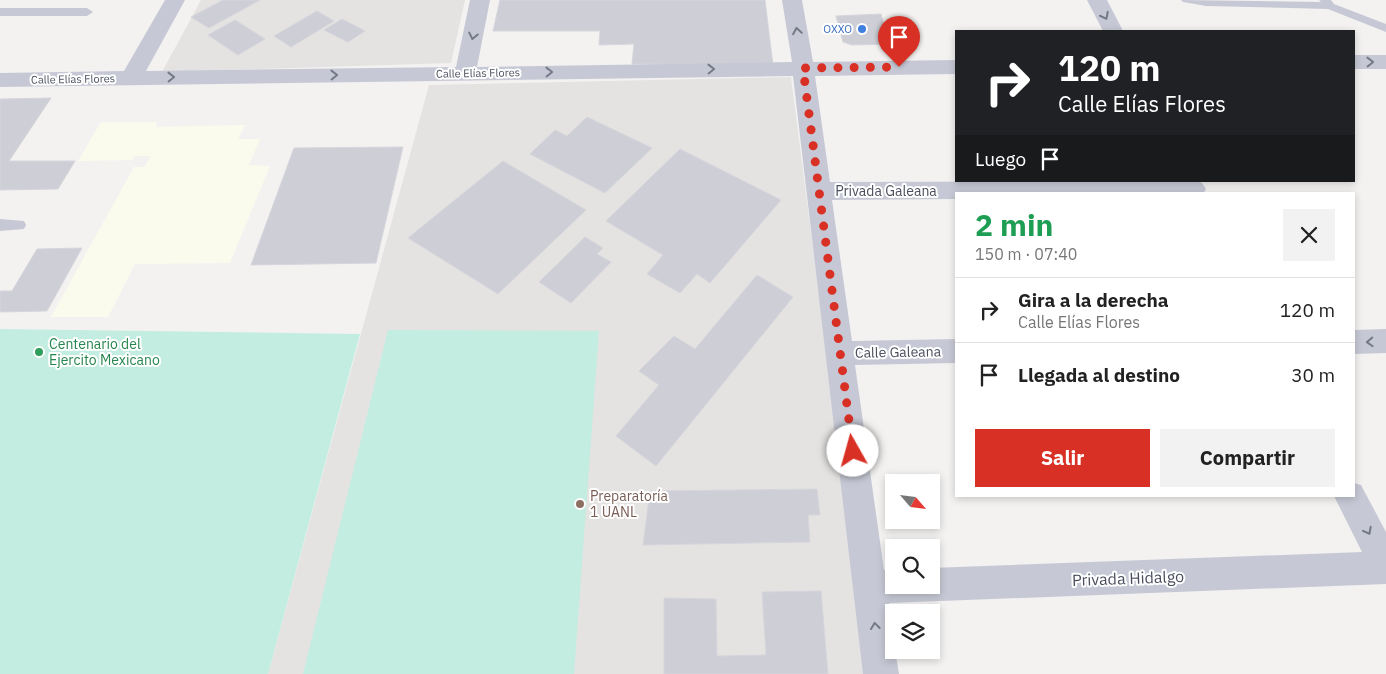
<!DOCTYPE html>
<html lang="es">
<head>
<meta charset="utf-8">
<style>
  :root { --surface:#fff; --page:#f2f2f2; --text:#222; --muted:#767676; --line:#e0e0e0; --accent:#d93025 }
  body { margin:0; font-family:"IBM Plex Sans",sans-serif; background:var(--page); color:var(--text); height:100vh; display:flex; flex-direction:column; font-size:19px; white-space:nowrap }
  * { box-sizing:border-box; margin:0 }
  p { font-size:16px; color:var(--muted) }
  .icon { flex:none; width:28px; height:28px; fill:none; stroke:currentColor; stroke-width:2; stroke-linecap:round; stroke-linejoin:round }
  .map { position:relative; flex:1; overflow:hidden }
  .details { position:absolute; left:955px; top:192px; width:400px; height:305px; display:flex; flex-direction:column; background:var(--surface); border-radius:0px; box-shadow:0 2px 8px #0003 }
  .details>* { flex:none }
  .banner { position:absolute; left:955px; top:30px; width:400px; height:152px; border-radius:0px; box-shadow:0 2px 8px #0003; background:#202124; color:#fff; overflow:hidden }
  .needle { width:32px; rotate:118deg }
  .buttons { position:absolute; left:885px; top:474px; display:grid; gap:10px }
  .buttons a { display:grid; place-items:center; width:55px; height:55px; border-radius:0px; background:var(--surface); box-shadow:0 2px 8px #0003; font-size:25px }
  .pin { position:absolute; display:grid; place-items:center; width:42px; height:42px; color:#fff; margin:-51px -21px; border-radius:50% 50% 50% 0; rotate:-45deg; box-shadow:0 0 5px #0007 }
  .pin .icon { rotate:45deg }
  .me { position:absolute; width:55px; margin:-28px; rotate:353deg; stroke-linejoin:round; filter:drop-shadow(0 0 4px #0008) }
  .turn { display:flex; align-items:center; gap:18px; height:105px; padding:0 20px; font-size:22px }
  .turn .icon { width:65px; height:65px; stroke-width:2.5 }
  .turn b { display:block; font-size:35px; line-height:42px }
  .then { display:flex; align-items:center; height:48px; padding:0 20px; background:#0003; gap:10px; font-size:19px }
  .round { display:grid; place-items:center; flex:none; width:52px; height:52px; border-radius:0px; background:var(--page) }
  .overview { display:flex; align-items:center; justify-content:space-between; height:85px; padding:0 20px }
  h1 { font-size:30px; font-weight:800; line-height:38px; color:#1e9e55 }
  .cta { display:flex; gap:10px; margin-top:auto; padding:10px 20px }
  .cta a { flex:1; height:58px; border-radius:0px; background:var(--accent); color:#fff; font-size:20px; font-weight:800; line-height:58px; text-align:center }
  .cta a+a { background:var(--page); color:var(--text) }
  ul { padding:0; list-style:none }
  li { display:flex; align-items:center; gap:15px; height:65px; padding:0 20px; border-top:1px solid var(--line) }
  li div { flex:1 }
  li b { display:block; font-size:19px }
  li em { font-style:normal }
  .map>svg:first-child { display:block }
</style>
</head>
<body>
<div class="map">
<svg width="1386" height="674" viewBox="0 0 1386 674">
  <rect width="100%" height="100%" fill="#f3f2f1"/>
  <path fill="#fbfbed" d="M101 122H157L156 127 245 125 238 139H260L249 165 270 166 230 263 135 264 108 317H51L134 167H144L151 156H135L132 160 78 161Z"/>
  <g fill="#e4e3e2">
    <path d="M201 0H465L451 63 162 72Z"/>
    <path d="M791 77 868 674H268L429 85Z"/>
  </g>
  <g fill="#c3ede1">
    <path d="M0 329 360 334 268 674H0Z"/>
    <path d="M388 330 599 331 574 674H303Z"/>
  </g>
  <g fill="#cecfd6" stroke="#d6d5dc">
    <path d="M223 0H260L209 28 191 17Z"/>
    <path d="M500 0H765L773 65 632 64 634 44 599 45 600 31H493Z"/>
    <path d="M317 11 334 21 291 47 274 36Z"/>
    <path d="M881 14 889 44 852 45 843 42 836 16Z"/>
    <path d="M342 19 365 31 348 42 324 30Z"/>
    <path d="M235 20 265 39 238 55 208 35Z"/>
    <path d="M51 98 9 161H75L58 189 0 190V99Z"/>
    <path d="M587 117 652 148 605 193 530 154 555 130 567 136Z"/>
    <path d="M403 147 376 263 251 265 294 148Z"/>
    <path d="M680 149 781 200 710 283 697 274 680 293 647 274 663 255 606 221Z"/>
    <path d="M503 161 586 210 498 294 408 238Z"/>
    <path d="M585 237 603 248 597 254 611 262 571 303 539 282Z"/>
    <path d="M82 248 47 311 0 312V291H12L37 249Z"/>
    <path d="M757 275 793 297 656 466 616 436 659 385 639 371 674 336 695 349Z"/>
    <path d="M817 489 820 515H808L810 542 643 545 650 491Z"/>
    <path d="M821 591 828 674H664V598L716 599 717 656 766 655 762 592Z"/>
  </g>
  <g fill="none" stroke-linecap="round" stroke-linejoin="round">
    <g fill="#c6c9d5" fill-rule="evenodd">
      <path d="M1181 0 1321 2 1319 0H1331L1334 4 1386 24V32L1328 9 1206 6 1183 2Z"/>
      <path d="M0 8H87L93 12 87 16H0Z"/>
      <path d="M0 219 24 221 26 225 24 229 0 231Z"/>
    </g>
    <g fill="#c6c9d5" fill-rule="evenodd">
      <path d="M165 0H185L146 71 456 67 470 0H490L477 67 792 62 782 0H802L813 62 956 60V74L815 76 830 182 1197 181 1202 183 1206 189 1203 194H956V199L832 200 852 341 956 339V363L855 365 884 570 894 569V585H931V568L1362 552 1334 496H1354V483L1361 485 1386 532V584L889 603 894 650H895L899 674H863L793 76 0 87V73L124 71Z"/>
      <path d="M1087 0H1107L1123 31H1103Z"/>
      <rect x="1354" y="55" width="32" height="14"/>
      <path d="M1386 329V353L1354 354V330Z"/>
    </g>
  </g>
  <defs><path id="oneway-chevron" d="M-2-3.5L2.5 0L-2 3.5" fill="none" stroke-width="1.6" stroke-linecap="round" stroke-linejoin="round" transform="scale(1.25)"/></defs>
  <g stroke="#757987">
    <use href="#oneway-chevron" transform="translate(1105 16) rotate(63)"/>
    <use href="#oneway-chevron" transform="translate(797 31) rotate(-99)"/>
    <use href="#oneway-chevron" transform="translate(473 36) rotate(102)"/>
    <use href="#oneway-chevron" transform="translate(1370 62) rotate(-1)"/>
    <use href="#oneway-chevron" transform="translate(711 69) rotate(-1)"/>
    <use href="#oneway-chevron" transform="translate(549 72) rotate(-1)"/>
    <use href="#oneway-chevron" transform="translate(334 75) rotate(-1)"/>
    <use href="#oneway-chevron" transform="translate(171 77) rotate(-1)"/>
    <use href="#oneway-chevron" transform="translate(1370 342) rotate(178)"/>
    <use href="#oneway-chevron" transform="translate(1368 531) rotate(62)"/>
    <use href="#oneway-chevron" transform="translate(875 626) rotate(-97)"/>
  </g>
  <g fill="none" stroke-linecap="round" stroke-linejoin="round">
    <path stroke="#d93025" stroke-width="9" stroke-dasharray="0 16.2" d="M853 451 803 68 899 67"/>
  </g>
  <circle fill="#3f7fe0" stroke="#fff" stroke-width="2" cx="862" cy="29" r="5"/>
  <circle fill="#2e9e5b" stroke="#fff" stroke-width="2" cx="39" cy="352" r="5"/>
  <circle fill="#8d6e63" stroke="#fff" stroke-width="2" cx="580" cy="504" r="5"/>
  <g text-anchor="middle" stroke-width="4" stroke-linejoin="round" paint-order="stroke">
    <g font-size="11" fill="#366cbe" stroke="#fff" text-anchor="end">
      <text x="852" y="33">OXXO</text>
    </g>
    <g font-size="11" fill="#4a4e5d" stroke="#fff">
      <text transform="translate(478 73) rotate(-1)" y="4">Calle Elías Flores</text>
      <text transform="translate(73 79) rotate(-1)" y="4">Calle Elías Flores</text>
    </g>
    <g font-size="14" fill="#4a4e5d" stroke="#fff">
      <text x="886" y="196">Privada Galeana</text>
      <text transform="translate(898 352) rotate(-1)" y="5">Calle Galeana</text>
    </g>
    <g font-size="14" fill="#27864d" stroke="#fff" text-anchor="start">
      <text x="49" y="349">Centenario del<tspan x="49" dy="16">Ejercito Mexicano</tspan></text>
    </g>
    <g font-size="14" fill="#785e54" stroke="#fff" text-anchor="start">
      <text x="590" y="501">Preparatoría<tspan x="590" dy="16">1 UANL</tspan></text>
    </g>
    <g font-size="16" fill="#4a4e5d" stroke="#fff">
      <text transform="translate(1128 578) rotate(-2)" y="6">Privada Hidalgo</text>
    </g>
  </g>
</svg>
<div class="buttons">
<a><svg class="needle" viewBox="-14 -14 28 28"><path d="M0-13l5 13h-10z" fill="#e53935"/><path d="M0 13l5-13h-10z" fill="#767676"/></svg></a>
<a><svg class="icon" aria-label="search" viewBox="0 0 24 24"><circle cx="10" cy="10" r="6"/><path d="M15 15l6 6"/></svg></a>
<a><svg class="icon" aria-label="layers" viewBox="0 0 24 24"><path d="M12 4l9 5-9 5-9-5zM3 14l9 5 9-5"/></svg></a>
</div>
<div class="pin" style="left:899px;top:67px;background:#d93025"><svg class="icon" aria-label="arrive" viewBox="0 0 24 24"><path d="M6 21V4h12l-3 4 3 4H6"/></svg></div>
<svg class="me" style="left:853px;top:451px" viewBox="-20 -20 40 40"><circle r="19" fill="#fff"/><path d="M0-13L10 11 0 6-10 11z" fill="#d93025"/></svg>
<div class="banner">
<div class="turn"><svg class="icon" aria-label="right" viewBox="0 0 24 24"><path d="M7 20v-9h11M14 6l5 5-5 5"/></svg><div><b>120 m</b>Calle Elías Flores</div></div>
<div class="then">Luego<svg class="icon" aria-label="arrive" viewBox="0 0 24 24"><path d="M6 21V4h12l-3 4 3 4H6"/></svg></div>
</div>
<section class="details">
<div class="overview"><div><h1>2 min</h1><p>150 m · 07:40</p></div><a class="round"><svg class="icon" aria-label="close" viewBox="0 0 24 24"><path d="M6 6l12 12M18 6L6 18"/></svg></a></div>
<ul>
<li><svg class="icon" aria-label="right" viewBox="0 0 24 24"><path d="M7 20v-9h11M14 6l5 5-5 5"/></svg><div><b>Gira a la derecha</b><p>Calle Elías Flores</p></div><em>120 m</em></li>
<li><svg class="icon" aria-label="arrive" viewBox="0 0 24 24"><path d="M6 21V4h12l-3 4 3 4H6"/></svg><div><b>Llegada al destino</b></div><em>30 m</em></li>
</ul>
<div class="cta"><a>Salir</a><a>Compartir</a></div>
</section>
</div>
</body>
</html>
